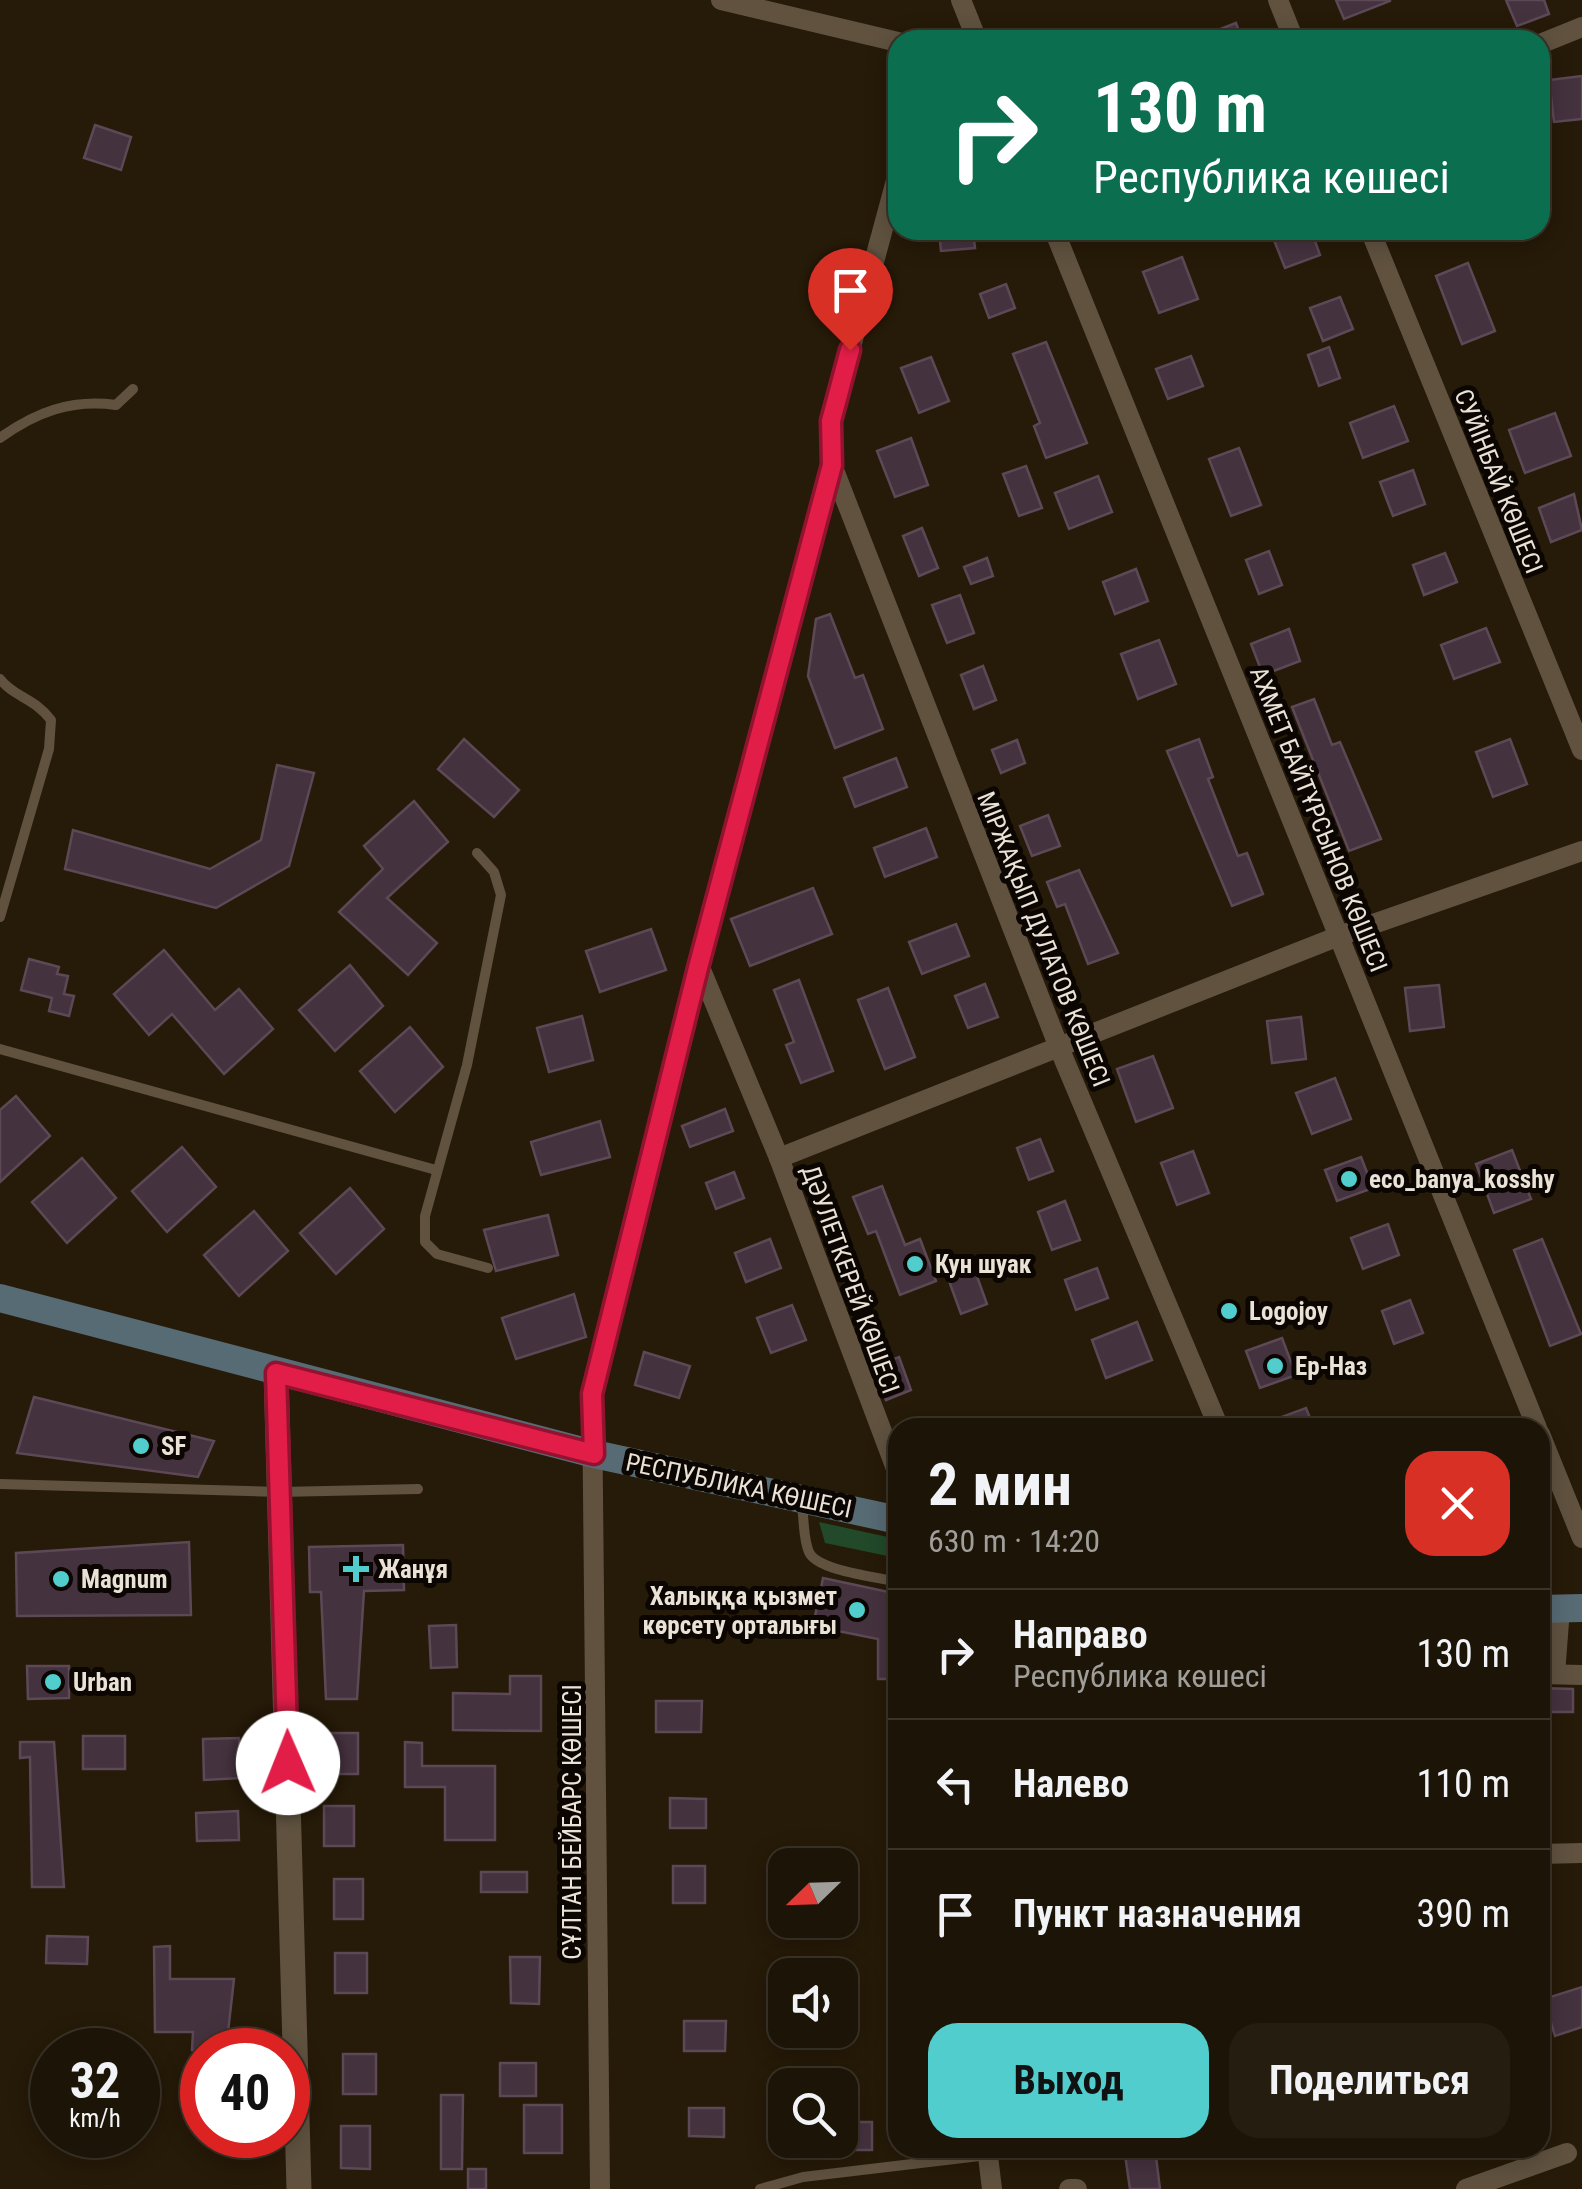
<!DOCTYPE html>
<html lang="ru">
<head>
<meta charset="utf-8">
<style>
  :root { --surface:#1c1406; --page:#251d10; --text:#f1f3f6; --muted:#a09e9b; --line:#3a3328; --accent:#52cdce }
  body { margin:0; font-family:"Roboto Condensed",sans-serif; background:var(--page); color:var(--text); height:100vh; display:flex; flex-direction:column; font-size:38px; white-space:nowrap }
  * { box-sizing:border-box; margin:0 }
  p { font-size:32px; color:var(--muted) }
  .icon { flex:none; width:55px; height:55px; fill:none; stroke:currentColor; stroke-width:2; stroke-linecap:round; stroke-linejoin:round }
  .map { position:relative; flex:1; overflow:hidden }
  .details { position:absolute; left:888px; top:1418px; width:662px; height:740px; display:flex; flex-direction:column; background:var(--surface); border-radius:30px; box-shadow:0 5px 25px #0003,0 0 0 2px var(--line) }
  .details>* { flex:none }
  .hud { position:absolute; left:888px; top:30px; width:662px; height:210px; border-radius:30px; box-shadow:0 5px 25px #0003,0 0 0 2px var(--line); background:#0b6e4f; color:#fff; overflow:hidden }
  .needle { width:65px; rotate:247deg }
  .buttons { position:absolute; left:768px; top:1848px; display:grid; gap:20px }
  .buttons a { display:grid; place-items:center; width:90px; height:90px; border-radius:20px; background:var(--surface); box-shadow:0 5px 25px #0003,0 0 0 2px var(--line); font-size:50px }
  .speed { position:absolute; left:30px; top:2028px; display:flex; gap:20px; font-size:50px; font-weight:700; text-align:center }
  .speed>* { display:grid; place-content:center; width:130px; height:130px; border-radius:50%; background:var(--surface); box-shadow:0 5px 25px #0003,0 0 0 2px var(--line); line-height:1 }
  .speed small { font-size:25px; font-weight:400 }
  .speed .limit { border:15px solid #d22; background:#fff; color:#111 }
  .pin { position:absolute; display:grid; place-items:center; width:85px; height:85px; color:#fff; margin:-102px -42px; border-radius:50% 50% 50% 0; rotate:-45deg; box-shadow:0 0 10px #0007 }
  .pin .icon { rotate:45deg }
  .me { position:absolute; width:110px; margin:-55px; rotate:359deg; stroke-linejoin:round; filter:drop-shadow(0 0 8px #0008) }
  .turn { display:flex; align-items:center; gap:35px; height:210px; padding:0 40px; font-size:45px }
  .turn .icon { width:130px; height:130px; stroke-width:2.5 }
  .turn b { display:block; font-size:70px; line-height:85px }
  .round { display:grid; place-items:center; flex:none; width:105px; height:105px; border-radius:30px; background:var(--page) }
  .head { display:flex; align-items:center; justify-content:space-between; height:170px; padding:0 40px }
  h1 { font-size:60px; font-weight:700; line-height:75px }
  .action { display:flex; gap:20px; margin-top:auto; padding:20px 40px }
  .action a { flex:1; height:115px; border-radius:30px; background:var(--accent); color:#111; font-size:40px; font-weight:700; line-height:115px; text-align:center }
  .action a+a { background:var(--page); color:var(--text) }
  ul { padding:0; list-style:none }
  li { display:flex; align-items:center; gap:30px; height:130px; padding:0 40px; border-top:2px solid var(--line) }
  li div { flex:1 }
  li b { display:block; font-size:38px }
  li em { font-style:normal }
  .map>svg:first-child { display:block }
</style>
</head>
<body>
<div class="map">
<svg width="1582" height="2189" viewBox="0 0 1582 2189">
  <rect width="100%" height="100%" fill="#261a08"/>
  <path fill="#21492a" d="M819 1522 897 1539V1558L825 1543Z"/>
  <g fill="#45323f" stroke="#5d4856" stroke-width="2.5">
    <path d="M1336 0H1390V1L1344 19Z"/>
    <path d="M1506 0H1544L1549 14 1517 26Z"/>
    <path d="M1236 23 1242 40H1196L1195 39Z"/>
    <path d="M1582 76V119L1554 122 1549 80Z"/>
    <path d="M95 125 131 137 121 170 84 158Z"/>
    <path d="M939 230H973L975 248 941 251Z"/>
    <path d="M1287 230H1311L1320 255 1285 268 1272 235Z"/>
    <path d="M1182 257 1198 299 1159 313 1143 272Z"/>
    <path d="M1468 263 1495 331 1462 344 1436 276Z"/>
    <path d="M1006 284 1015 308 989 318 980 294Z"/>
    <path d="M1340 297 1353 329 1323 341 1310 308Z"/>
    <path d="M1046 342 1087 443 1046 458 1034 426 1040 423 1013 354Z"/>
    <path d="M1329 347 1340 378 1319 386 1308 355Z"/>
    <path d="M1191 356 1203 386 1168 399 1156 369Z"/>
    <path d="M931 357 949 401 919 413 901 368Z"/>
    <path d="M1394 406 1408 441 1363 458 1350 423Z"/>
    <path d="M1555 413 1571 456 1525 473 1509 430Z"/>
    <path d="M911 438 928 485 895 497 877 451Z"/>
    <path d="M1239 448 1261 505 1231 516 1209 459Z"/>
    <path d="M1026 466 1042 508 1019 516 1003 474Z"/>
    <path d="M1413 470 1425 504 1393 516 1380 482Z"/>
    <path d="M1098 476 1112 512 1069 529 1055 493Z"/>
    <path d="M1574 494 1582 530 1551 542 1539 508Z"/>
    <path d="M922 528 938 568 919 576 903 536Z"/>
    <path d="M1269 551 1282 585 1259 594 1246 560Z"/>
    <path d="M1445 553 1457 582 1424 595 1413 565Z"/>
    <path d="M987 558 993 576 971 584 964 567Z"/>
    <path d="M1136 569 1148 601 1115 614 1103 582Z"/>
    <path d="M960 595 974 633 947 643 932 605Z"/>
    <path d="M830 614 855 678 863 675 883 729 835 748 808 676 816 619Z"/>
    <path d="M1486 628 1500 662 1454 679 1441 645Z"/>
    <path d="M1289 629 1300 661 1263 675 1251 644Z"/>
    <path d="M1159 640 1176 684 1138 699 1121 654Z"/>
    <path d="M983 666 996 700 974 709 961 675Z"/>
    <path d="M1314 699 1332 745 1340 742 1381 839 1349 851 1292 707Z"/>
    <path d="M464 739 519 790 494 817 438 769Z"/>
    <path d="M1199 739 1213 777 1208 779 1238 856 1247 853 1263 894 1232 906 1167 751Z"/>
    <path d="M1510 739 1527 784 1493 797 1476 752Z"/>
    <path d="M1017 740 1025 763 1001 773 992 750Z"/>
    <path d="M896 758 907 787 855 807 844 778Z"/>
    <path d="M277 765 314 773 289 866 216 908 65 869 73 830 210 869 261 840Z"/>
    <path d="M414 801 448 842 387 898 437 943 408 975 339 912 383 869 364 846Z"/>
    <path d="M1048 815 1060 846 1032 856 1020 826Z"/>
    <path d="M926 828 937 857 885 877 874 848Z"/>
    <path d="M1079 870 1118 953 1088 964 1065 904 1057 907 1047 882Z"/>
    <path d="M813 888 832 934 750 966 731 919Z"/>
    <path d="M956 924 969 956 922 974 909 942Z"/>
    <path d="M651 929 666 970 600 992 586 951Z"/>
    <path d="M164 950 215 1010 239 989 273 1029 224 1074 172 1014 149 1035 114 994Z"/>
    <path d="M29 959 59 967 57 974 68 976 64 994 74 996 69 1016 49 1011 52 998 21 990Z"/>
    <path d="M350 965 383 1006 335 1051 299 1010Z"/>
    <path d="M799 980 833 1071 801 1083 786 1045 794 1042 774 990Z"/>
    <path d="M985 984 998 1017 968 1028 955 996Z"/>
    <path d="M1439 985 1444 1027 1410 1031 1405 988Z"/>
    <path d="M888 988 915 1057 885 1069 858 1000Z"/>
    <path d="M582 1016 593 1060 549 1072 537 1028Z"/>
    <path d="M1301 1017 1306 1059 1272 1063 1267 1021Z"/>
    <path d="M410 1027 443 1067 395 1112 360 1071Z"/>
    <path d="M1153 1056 1173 1108 1136 1122 1117 1069Z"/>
    <path d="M1335 1078 1351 1119 1312 1134 1296 1093Z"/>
    <path d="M16 1096 50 1136 0 1182V1110Z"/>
    <path d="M725 1109 733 1131 690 1147 682 1126Z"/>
    <path d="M600 1121 610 1157 541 1175 531 1142Z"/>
    <path d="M1040 1139 1053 1171 1029 1180 1017 1148Z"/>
    <path d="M182 1147 216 1187 167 1232 132 1191Z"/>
    <path d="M1512 1150 1531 1199 1494 1213 1476 1164Z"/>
    <path d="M1193 1151 1209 1193 1177 1205 1161 1163Z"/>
    <path d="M1361 1157 1373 1188 1337 1201 1325 1170Z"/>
    <path d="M82 1158 116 1198 67 1243 32 1202Z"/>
    <path d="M734 1172 744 1198 716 1209 706 1183Z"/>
    <path d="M882 1186 905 1245 920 1239 936 1281 900 1295 876 1231 868 1234 853 1197Z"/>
    <path d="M350 1188 384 1229 336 1274 300 1233Z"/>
    <path d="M1065 1201 1080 1240 1052 1250 1038 1212Z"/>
    <path d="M254 1211 288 1251 239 1296 204 1255Z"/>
    <path d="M548 1215 558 1255 496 1271 484 1230Z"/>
    <path d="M1388 1224 1399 1255 1363 1269 1351 1238Z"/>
    <path d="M770 1239 781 1268 746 1282 735 1253Z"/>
    <path d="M1542 1239 1581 1334 1550 1346 1514 1250Z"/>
    <path d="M1097 1268 1108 1298 1076 1310 1065 1280Z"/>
    <path d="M975 1271 987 1304 961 1314 949 1281Z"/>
    <path d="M574 1294 586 1337 516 1359 502 1318Z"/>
    <path d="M1410 1300 1423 1333 1394 1344 1382 1311Z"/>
    <path d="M792 1305 806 1340 771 1353 757 1318Z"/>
    <path d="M1137 1322 1152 1360 1106 1378 1092 1340Z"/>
    <path d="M1282 1338 1296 1375 1260 1388 1246 1351Z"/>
    <path d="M644 1352 690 1366 679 1398 635 1385Z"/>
    <path d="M899 1357 911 1390 886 1400 873 1367Z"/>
    <path d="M34 1397 214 1441 198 1477 17 1453Z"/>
    <path d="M1306 1408 1314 1428H1258L1257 1426Z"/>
    <path d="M189 1542 191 1615 17 1616 16 1553Z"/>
    <path d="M403 1545 404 1590 364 1591 357 1699H326L321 1592H310L309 1547Z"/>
    <path d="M823 1578 898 1594V1679H878V1639L813 1626Z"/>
    <path d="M456 1625 457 1667 431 1668 429 1626Z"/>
    <path d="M27 1666H69V1698L28 1699Z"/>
    <path d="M510 1676H541V1731L453 1730V1693L510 1694Z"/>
    <path d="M1540 1688 1573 1689V1712H1540Z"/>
    <path d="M656 1701H702L701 1732H656Z"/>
    <rect x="327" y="1733" width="31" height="41"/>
    <rect x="83" y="1736" width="42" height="33"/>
    <path d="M239 1738 241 1778 204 1780 203 1739Z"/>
    <path d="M20 1742H54L64 1887H32L30 1757 20 1758Z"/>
    <path d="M405 1742 422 1743V1766H495V1840H445V1787H405Z"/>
    <path d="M670 1798 706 1799V1828H670Z"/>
    <rect x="324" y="1806" width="30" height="40"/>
    <path d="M238 1811 239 1840 197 1841 196 1813Z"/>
    <rect x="673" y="1866" width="32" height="37"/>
    <rect x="481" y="1872" width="46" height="20"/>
    <rect x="334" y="1879" width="29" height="40"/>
    <path d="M47 1936 88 1937 87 1964 46 1963Z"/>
    <path d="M170 1946V1979H234L226 2050H192L193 2032H155L154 1947Z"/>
    <rect x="335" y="1953" width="32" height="40"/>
    <path d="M510 1957H540L539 2004 511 2003Z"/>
    <path d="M1582 1987V2027L1555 2036 1544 1999Z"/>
    <path d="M684 2021H726L725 2051H684Z"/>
    <rect x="343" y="2054" width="33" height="40"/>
    <rect x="500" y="2063" width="36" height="33"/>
    <path d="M441 2095H463L462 2169H441Z"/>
    <rect x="524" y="2105" width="38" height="48"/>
    <path d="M689 2108H724V2137L689 2136Z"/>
    <rect x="840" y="2122" width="32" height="28"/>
    <path d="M341 2126H370V2169L341 2168Z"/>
    <path d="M1124 2148H1155L1160 2189H1130Z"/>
    <rect x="468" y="2169" width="18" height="20"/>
  </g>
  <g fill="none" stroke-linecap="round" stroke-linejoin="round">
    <g stroke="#60523f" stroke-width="10">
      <path d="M0 438C36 412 71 399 116 405L133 389"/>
      <path d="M0 679C15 698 32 696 51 720L49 749 0 917"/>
      <path d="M477 853 494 872 501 895 467 1065 425 1216V1242L437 1254 488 1268"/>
      <path d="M0 1049 436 1170"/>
      <path d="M0 1484 280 1492 418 1489"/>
      <path d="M802 1504C804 1518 803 1539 809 1552 817 1571 878 1577 898 1582"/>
      <path d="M760 2189 803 2177 988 2155"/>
    </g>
    <g stroke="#60523f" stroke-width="20">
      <path d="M721 0 898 42"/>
      <path d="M961 0 977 40"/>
      <path d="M1278 0 1294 40"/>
      <path d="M1540 44 1582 27"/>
      <path d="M1054 230 1537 1428"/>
      <path d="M1370 230 1582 750"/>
      <path d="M832 465 1060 1050 1219 1428"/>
      <path d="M699 965 779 1158 898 1474"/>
      <path d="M779 1158 1339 936 1582 851"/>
      <path d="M1540 1434 1582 1538"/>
      <path d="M1540 1674 1582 1675"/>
      <path d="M1555 1674 1560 1609"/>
      <path d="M1540 1854 1582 1853"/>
      <path d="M987 2148 992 2189"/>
      <path d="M600 2189 592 1395 699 965 832 465 831 421 898 173"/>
      <path d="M1069 2189H1077"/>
      <path d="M1466 2189 1567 2153"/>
    </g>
    <path stroke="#60523f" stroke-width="25" d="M276 1373 299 2189"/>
    <g stroke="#576b75" stroke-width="28">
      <path d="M0 1298 594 1454 898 1520"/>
      <path d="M1540 1609 1582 1608"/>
    </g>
  </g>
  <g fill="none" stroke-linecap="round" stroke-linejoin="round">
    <defs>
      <path id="route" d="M288 1763 276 1373 594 1454 592 1394 699 964 832 465 831 421 850 350"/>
    </defs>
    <use href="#route" stroke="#92132f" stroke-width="25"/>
    <use href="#route" stroke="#e11d48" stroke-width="18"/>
  </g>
  <g fill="#52cdce" stroke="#0b0602" stroke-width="4">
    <circle cx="1349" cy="1179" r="10"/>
    <circle cx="915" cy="1264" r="10"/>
    <circle cx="1229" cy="1311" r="10"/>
    <circle cx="1275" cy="1366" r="10"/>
    <circle cx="141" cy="1446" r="10"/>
    <path d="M351 1554h10v10h10v10h-10v10h-10v-10h-10v-10h10z"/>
    <circle cx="61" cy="1579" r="10"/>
    <circle cx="857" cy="1610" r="10"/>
    <circle cx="53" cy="1682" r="10"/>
  </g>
  <g text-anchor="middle" stroke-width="10" stroke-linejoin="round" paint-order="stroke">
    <g font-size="25" fill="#eae2d7" stroke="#0b0602">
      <text transform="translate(1499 481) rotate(68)" y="9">СУЙІНБАЙ КӨШЕСІ</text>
      <text transform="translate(1319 819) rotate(68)" y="9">АХМЕТ БАЙТҰРСЫНОВ КӨШЕСІ</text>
      <text transform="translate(1044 939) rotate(68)" y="9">МІРЖАҚЫП ДУЛАТОВ КӨШЕСІ</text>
      <text transform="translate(851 1279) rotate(70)" y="9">ДӘУЛЕТКЕРЕЙ КӨШЕСІ</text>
      <text transform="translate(739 1485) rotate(12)" y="9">РЕСПУБЛИКА КӨШЕСІ</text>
      <text transform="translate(572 1822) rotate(-90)" y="9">СҰЛТАН БЕЙБАРС КӨШЕСІ</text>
    </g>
    <g font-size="25" font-weight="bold" fill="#eae2d7" stroke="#0b0602" text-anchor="start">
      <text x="1369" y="1188">eco_banya_kosshy</text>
      <text x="935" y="1273">Кун шуак</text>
      <text x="1249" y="1320">Logojoy</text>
      <text x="1295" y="1375">Ер-Наз</text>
      <text x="161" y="1455">SF</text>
      <text x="378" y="1578">Жанұя</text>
      <text x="81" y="1588">Magnum</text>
      <text x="837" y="1605" text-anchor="end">Халыққа қызмет<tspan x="837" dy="29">көрсету орталығы</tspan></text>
      <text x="73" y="1691">Urban</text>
    </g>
  </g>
</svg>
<div class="buttons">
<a><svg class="needle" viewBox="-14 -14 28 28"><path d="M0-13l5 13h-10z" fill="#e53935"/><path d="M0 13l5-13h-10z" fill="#a09e9b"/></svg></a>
<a><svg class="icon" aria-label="sound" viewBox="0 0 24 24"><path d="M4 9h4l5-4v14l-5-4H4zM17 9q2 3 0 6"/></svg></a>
<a><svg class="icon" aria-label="search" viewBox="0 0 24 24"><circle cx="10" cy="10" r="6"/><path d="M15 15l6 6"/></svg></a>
</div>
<div class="speed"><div>32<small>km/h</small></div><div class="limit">40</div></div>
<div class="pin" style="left:850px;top:350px;background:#d93025"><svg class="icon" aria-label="arrive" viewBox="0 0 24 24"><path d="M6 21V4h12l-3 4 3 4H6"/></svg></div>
<svg class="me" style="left:288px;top:1763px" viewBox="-20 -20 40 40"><circle r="19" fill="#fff"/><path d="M0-13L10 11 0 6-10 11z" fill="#e11d48"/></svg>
<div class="hud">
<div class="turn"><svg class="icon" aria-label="right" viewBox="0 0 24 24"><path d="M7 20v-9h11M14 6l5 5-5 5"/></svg><div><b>130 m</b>Республика көшесі</div></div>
</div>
<section class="details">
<div class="head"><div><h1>2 мин</h1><p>630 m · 14:20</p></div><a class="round" style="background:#d93025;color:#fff"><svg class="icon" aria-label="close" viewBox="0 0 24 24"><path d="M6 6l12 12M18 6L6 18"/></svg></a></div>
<ul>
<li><svg class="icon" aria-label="right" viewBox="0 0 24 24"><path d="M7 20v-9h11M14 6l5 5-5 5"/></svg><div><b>Направо</b><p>Республика көшесі</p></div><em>130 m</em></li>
<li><svg class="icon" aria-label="left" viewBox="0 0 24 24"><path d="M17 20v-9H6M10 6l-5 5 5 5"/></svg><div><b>Налево</b></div><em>110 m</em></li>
<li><svg class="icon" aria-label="arrive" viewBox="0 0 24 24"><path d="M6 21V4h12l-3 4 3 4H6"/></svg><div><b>Пункт назначения</b></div><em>390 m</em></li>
</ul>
<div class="action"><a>Выход</a><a>Поделиться</a></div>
</section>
</div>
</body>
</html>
